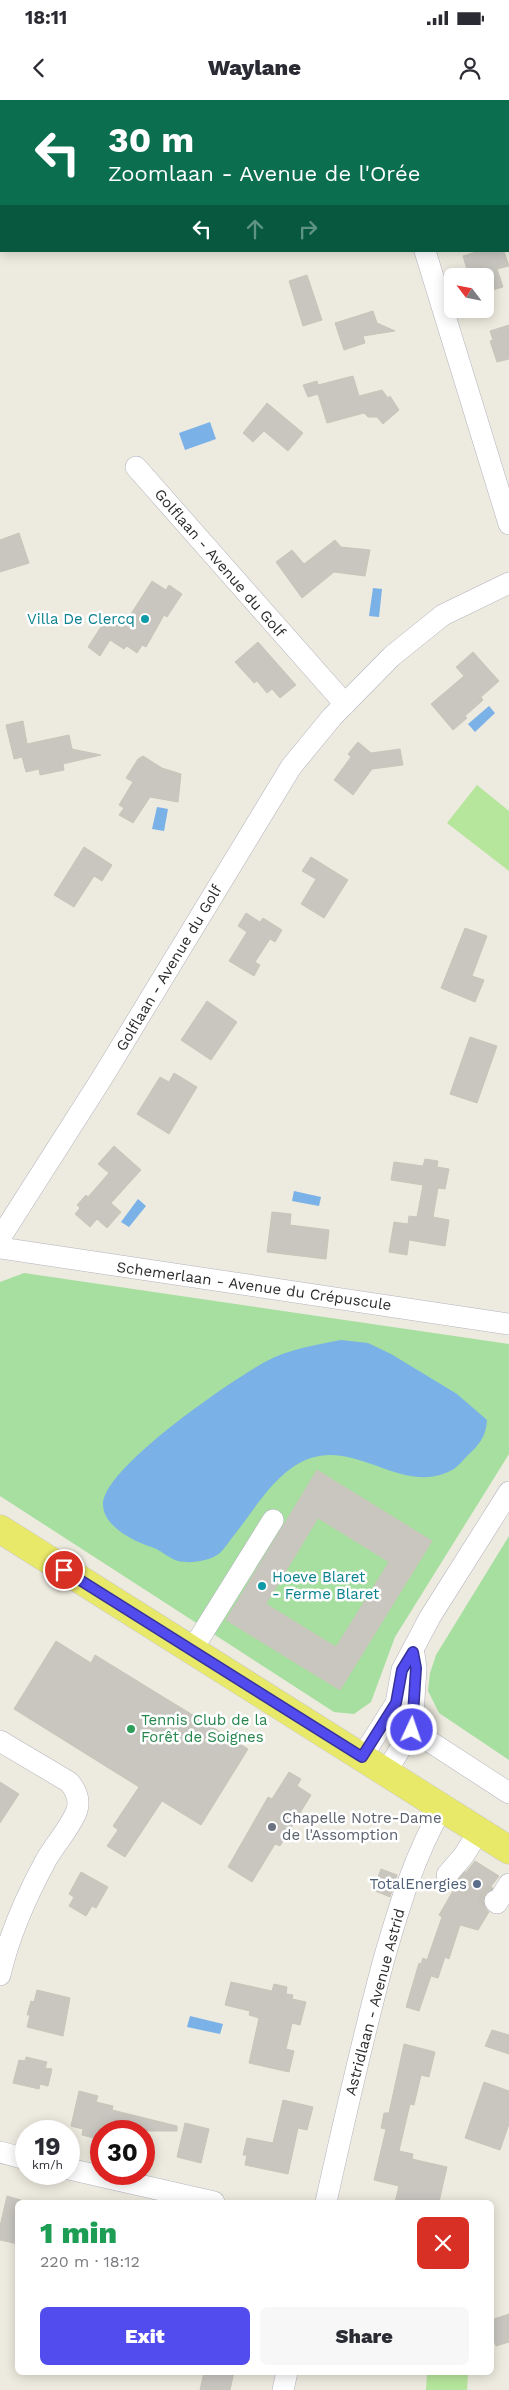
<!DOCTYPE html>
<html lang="en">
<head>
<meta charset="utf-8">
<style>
  :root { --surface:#fff; --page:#f7f7f7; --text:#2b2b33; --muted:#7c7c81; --accent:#524bee }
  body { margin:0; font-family:"Work Sans",sans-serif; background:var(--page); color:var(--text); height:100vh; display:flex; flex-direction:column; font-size:19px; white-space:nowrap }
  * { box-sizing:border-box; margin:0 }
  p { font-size:16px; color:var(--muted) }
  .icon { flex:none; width:28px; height:28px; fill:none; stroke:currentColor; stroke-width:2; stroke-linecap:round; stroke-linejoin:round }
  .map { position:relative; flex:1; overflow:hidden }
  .drawer { position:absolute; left:15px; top:2100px; width:479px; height:175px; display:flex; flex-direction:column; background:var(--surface); border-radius:8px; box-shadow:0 2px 12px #0003 }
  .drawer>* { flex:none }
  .guide { position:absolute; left:0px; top:0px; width:510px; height:152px; box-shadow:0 2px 12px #0003; background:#0b6e4f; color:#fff; overflow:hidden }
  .needle { width:32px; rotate:302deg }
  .fabs { position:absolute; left:444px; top:168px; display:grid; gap:10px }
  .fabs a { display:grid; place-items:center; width:50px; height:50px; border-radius:8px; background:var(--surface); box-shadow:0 2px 12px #0003; font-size:25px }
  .speed { position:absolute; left:15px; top:2020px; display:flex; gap:10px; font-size:25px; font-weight:700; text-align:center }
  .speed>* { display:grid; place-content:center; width:65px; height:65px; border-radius:50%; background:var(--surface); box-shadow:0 2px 12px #0003; line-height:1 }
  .speed small { font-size:12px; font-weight:400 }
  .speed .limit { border:8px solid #d22; background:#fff; color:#111 }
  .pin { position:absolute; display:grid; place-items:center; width:42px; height:42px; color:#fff; margin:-21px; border:2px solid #fff; border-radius:50%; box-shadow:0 1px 5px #0007 }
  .me { position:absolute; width:55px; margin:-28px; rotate:3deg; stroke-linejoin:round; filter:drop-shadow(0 0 4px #0008) }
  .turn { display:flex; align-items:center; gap:18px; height:105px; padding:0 25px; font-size:22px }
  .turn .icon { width:65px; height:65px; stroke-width:2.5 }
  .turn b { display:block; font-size:35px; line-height:42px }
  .lanes { display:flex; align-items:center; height:48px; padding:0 25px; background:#0003; justify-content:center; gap:25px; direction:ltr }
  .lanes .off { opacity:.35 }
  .round { display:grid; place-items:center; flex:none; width:52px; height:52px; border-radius:8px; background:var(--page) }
  .head { display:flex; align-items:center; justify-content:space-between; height:85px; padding:0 25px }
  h1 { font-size:30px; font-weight:800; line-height:38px; color:#1e9e55 }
  .button { display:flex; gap:10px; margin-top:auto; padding:10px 25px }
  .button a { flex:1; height:58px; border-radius:8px; background:var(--accent); color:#fff; font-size:20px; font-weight:800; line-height:58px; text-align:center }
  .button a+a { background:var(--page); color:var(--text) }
  .status { display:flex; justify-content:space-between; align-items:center; height:35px; padding:0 25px; background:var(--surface); direction:ltr }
  .status svg { height:14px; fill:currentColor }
  header { display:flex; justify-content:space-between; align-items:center; height:65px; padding:0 25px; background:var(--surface); font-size:22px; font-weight:800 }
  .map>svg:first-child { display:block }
</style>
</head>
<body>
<div class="status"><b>18:11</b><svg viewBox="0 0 49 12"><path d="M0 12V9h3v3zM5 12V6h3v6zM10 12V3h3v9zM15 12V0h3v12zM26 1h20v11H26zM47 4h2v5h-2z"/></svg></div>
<header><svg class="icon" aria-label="back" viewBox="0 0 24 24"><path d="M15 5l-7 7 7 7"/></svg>Waylane<svg class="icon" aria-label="person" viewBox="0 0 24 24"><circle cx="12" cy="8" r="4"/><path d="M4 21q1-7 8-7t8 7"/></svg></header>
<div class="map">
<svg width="509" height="2290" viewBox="0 0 509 2290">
  <rect width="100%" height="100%" fill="#edeadf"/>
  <g fill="#a7dfa0">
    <path d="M24 1173 509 1244V1354L395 1537 371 1602 354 1614 334 1612 0 1396V1182Z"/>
    <path d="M509 1436V1660L439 1613 428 1591 430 1573 436 1555Z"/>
  </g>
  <g fill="#b6e69c">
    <path d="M477 685 509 711V771L447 723Z"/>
    <path d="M427 2273H468L467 2290H426Z"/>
  </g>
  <g fill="#7ab1e7">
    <path d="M210 322 216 339 185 350 179 333Z"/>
    <path d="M373 488 382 489 379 517 369 516Z"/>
    <path d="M489 606 495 613 475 632 468 624Z"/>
    <path d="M157 707 168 709 164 731 152 729Z"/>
    <path d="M294 1091 321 1097 319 1106 292 1101Z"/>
    <path d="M138 1099 146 1106 129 1127 121 1122Z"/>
    <path d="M341 1240 368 1243 391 1254 457 1294 487 1320C486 1337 479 1345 467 1356 463 1360 458 1367 452 1370 405 1396 359 1342 311 1358 277 1369 256 1408 235 1434 230 1440 225 1448 220 1453 210 1461 191 1464 178 1461 170 1459 162 1451 154 1448 136 1442 104 1428 103 1405 101 1369 233 1279 265 1262 288 1249 316 1245 341 1240Z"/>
    <path d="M190 1916 223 1924 220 1934 187 1927Z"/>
  </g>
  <g fill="#c8c6bf" stroke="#c8c6b9" fill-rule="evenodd">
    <path d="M479 151H504L509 166 497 169 503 187 485 192V176H469L463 156Z"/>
    <path d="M307 175 322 220 303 226 289 181Z"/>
    <path d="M373 211 377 223 395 231 363 236 365 243 344 250 335 223Z"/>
    <path d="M509 225V259L497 262 490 241 493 240 490 231Z"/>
    <path d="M353 276 359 296 382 290 388 298 390 296 399 310 383 324 377 317H368L364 313 327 323 318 294 308 297 303 285 317 281 318 285Z"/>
    <path d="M267 303 303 333 288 351 264 331 253 342 243 333Z"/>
    <path d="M19 433 29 463 0 472V440Z"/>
    <path d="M335 440 341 447 370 450 365 476 334 472 302 498 276 462 292 450 304 464Z"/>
    <path d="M152 481 166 490 169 485 182 494 167 517 164 515 146 547 142 545 137 553 127 546 124 549 110 540 100 556 88 547 106 519 122 528Z"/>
    <path d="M258 542 296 585 280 598 272 589 267 593 257 581 254 583 235 562Z"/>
    <path d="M473 552 499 581 481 597 483 600 465 616 467 618 453 630 431 604 464 576 456 567Z"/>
    <path d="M23 621 27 644 69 635 72 649 101 655 63 664 64 670 40 675 39 669 26 672 22 657 14 659 6 625Z"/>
    <path d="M358 642 371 653 400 649 403 665 372 669 353 695 334 680 351 657 348 654Z"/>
    <path d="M143 656 162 668 181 674 178 702 150 697 133 723 119 715 124 708 119 705 133 682 126 678 138 659Z"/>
    <path d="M84 747 112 765 102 781 94 776 74 807 54 795Z"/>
    <path d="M311 757 348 780 324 818 301 804 316 779 302 771Z"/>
    <path d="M246 813 260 822 263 818 282 830 275 842 270 839 255 862 260 865 254 876 229 861 247 832 238 826Z"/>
    <path d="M465 828 487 836 472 876 484 880 475 902 441 888Z"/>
    <path d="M207 901 237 922 211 960 181 940Z"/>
    <path d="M470 937 497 946 477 1003 450 994Z"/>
    <path d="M174 973 197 987 169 1034 137 1014 160 977 169 982Z"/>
    <path d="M114 1046 141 1070 111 1103 121 1112 107 1128 97 1119 90 1127 75 1114 80 1108 77 1105 86 1095 88 1097 109 1073 98 1064Z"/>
    <path d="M425 1059 438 1061 437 1067 449 1069 445 1089 438 1088 433 1117 449 1120 445 1146 409 1140 407 1155 389 1152 394 1122 408 1124 409 1116 417 1117 423 1085 391 1080 394 1062 423 1066Z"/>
    <path d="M272 1112 291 1114 290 1125 329 1130 326 1159 267 1152Z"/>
    <path d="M317 1370 432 1441 340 1590 226 1520ZM318 1418 389 1462 336 1547 266 1504Z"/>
    <path d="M56 1541 91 1563 95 1555 248 1649 201 1725 162 1701 125 1757 107 1746 118 1730 113 1726 139 1687 14 1609Z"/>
    <path d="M289 1672 301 1679 297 1686 311 1695 280 1746 275 1744 252 1782 228 1767 268 1697 272 1699Z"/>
    <path d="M0 1682 19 1694 0 1723Z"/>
    <path d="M475 1761 499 1776 483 1797V1805L489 1812 478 1830 460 1825 449 1859 445 1857 438 1878 431 1876 419 1911 406 1907 419 1863 421 1864 423 1858 427 1860 442 1817 439 1815 453 1791 447 1787 457 1783Z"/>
    <path d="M381 1769 397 1775 390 1797 373 1790Z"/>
    <path d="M81 1772 108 1787 96 1808 92 1806 86 1816 69 1806 74 1797 69 1794Z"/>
    <path d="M231 1882 272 1891 274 1884 287 1887 286 1894 293 1895 292 1899 306 1902 300 1925 292 1923 286 1949 294 1951 289 1972 249 1963 259 1918 249 1915 250 1911 225 1905Z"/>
    <path d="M37 1890 70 1898 63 1936 27 1927 30 1915H27L31 1901 34 1902Z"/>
    <path d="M492 1930 509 1935V1954L485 1946Z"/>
    <path d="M404 1944 435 1952 429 1977 421 1975 414 2005 410 2004 399 2051 413 2054 412 2059 447 2067 439 2102H395L399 2086 374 2080 386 2029 381 2028 384 2013H389Z"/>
    <path d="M26 1957 47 1962 45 1968 52 1969 48 1986 40 1984 39 1989 13 1983 19 1960 25 1961Z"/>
    <path d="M484 1982 509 1991V2024L500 2050 465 2038Z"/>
    <path d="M79 1991 98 1996 96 2002 113 2006 112 2010 177 2026V2031H101V2040L82 2035 83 2029 71 2026Z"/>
    <path d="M283 2000 313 2007 307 2030 298 2028 288 2074 245 2065 247 2055H243L247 2038 273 2043Z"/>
    <path d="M185 2023 209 2029 201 2063 177 2057Z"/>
    <path d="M7 2096 21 2100 18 2102V2144L0 2140V2126Z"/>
    <path d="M509 2214V2242L496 2246 491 2233V2220Z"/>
    <path d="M204 2272H234L230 2290H200Z"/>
  </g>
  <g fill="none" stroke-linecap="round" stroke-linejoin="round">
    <path stroke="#c6c4bb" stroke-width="21" stroke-dasharray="21 11" stroke-linecap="butt" d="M454 1777 495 1801"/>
    <defs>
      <g id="minor">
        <path d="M379 0V1"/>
        <path d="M425 151 509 424"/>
        <path d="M136 367 345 604"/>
        <path d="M0 1138 102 978 291 667 332 617 392 556 443 515 509 483"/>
        <path d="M0 1148 509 1224"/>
        <path d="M192 1550 273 1420"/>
        <path d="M412 1630 509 1693"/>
        <path d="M0 1641 69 1682C76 1690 80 1699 77 1710 71 1727 55 1744 46 1760 27 1795 9 1835 0 1875"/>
        <path d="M362 1657 396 1603 402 1570 430 1517 509 1392"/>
        <path d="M386 1672 412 1630 416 1568 414 1554"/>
        <path d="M447 1775 464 1755 479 1731"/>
        <path d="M495 1801 497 1803 509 1784"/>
        <path d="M0 2052 26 2059"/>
        <path d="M69 2069 214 2102"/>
        <path d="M326 2102C344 2021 362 1940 384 1859 399 1807 415 1754 442 1708"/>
        <path d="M283 2290 287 2272"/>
      </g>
      <path id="major" d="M0 1429 509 1750"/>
    </defs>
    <use href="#minor" stroke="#b3b3be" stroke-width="22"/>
    <use href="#major" stroke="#ccc" stroke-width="29"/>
    <use href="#minor" stroke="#fff" stroke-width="21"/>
    <use href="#major" stroke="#e8e869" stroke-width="28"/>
  </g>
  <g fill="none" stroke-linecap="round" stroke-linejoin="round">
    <defs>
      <path id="route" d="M64 1470 362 1657 396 1603 402 1570 413 1552 416 1568 412 1630"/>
    </defs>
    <use href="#route" stroke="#35319b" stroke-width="12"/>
    <use href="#route" stroke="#524bee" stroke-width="9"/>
  </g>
  <g fill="#0f9aa8" stroke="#fff" stroke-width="2">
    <circle cx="145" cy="519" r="5"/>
    <circle cx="262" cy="1486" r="5"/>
  </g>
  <circle fill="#2e9e5b" stroke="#fff" stroke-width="2" cx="131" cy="1629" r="5"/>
  <circle fill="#6b7280" stroke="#fff" stroke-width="2" cx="272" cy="1727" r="5"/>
  <circle fill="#5c6f8a" stroke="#fff" stroke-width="2" cx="477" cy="1784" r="5"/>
  <g text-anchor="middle" stroke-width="5" stroke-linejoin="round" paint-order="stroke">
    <g font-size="15" fill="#2c2c2c" stroke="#fff">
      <text transform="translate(220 463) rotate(49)" y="5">Golflaan - Avenue du Golf</text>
      <text transform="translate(169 868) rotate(-59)" y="5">Golflaan - Avenue du Golf</text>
      <text transform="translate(254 1186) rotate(8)" y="5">Schemerlaan - Avenue du Crépuscule</text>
      <text transform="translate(375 1902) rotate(-75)" y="5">Astridlaan - Avenue Astrid</text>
    </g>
    <g font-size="15" fill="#0d838f" stroke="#fff" text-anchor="end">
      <text x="135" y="524">Villa De Clercq</text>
      <text x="272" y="1482" text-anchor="start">Hoeve Blaret<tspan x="272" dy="17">- Ferme Blaret</tspan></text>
    </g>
    <g font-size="15" fill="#27864d" stroke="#fff" text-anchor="start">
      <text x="141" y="1625">Tennis Club de la<tspan x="141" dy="17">Forêt de Soignes</tspan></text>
    </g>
    <g font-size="15" fill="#5b616d" stroke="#fff" text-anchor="start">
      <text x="282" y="1723">Chapelle Notre-Dame<tspan x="282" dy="17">de l'Assomption</tspan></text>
    </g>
    <g font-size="15" fill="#4e5e75" stroke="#fff" text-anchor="end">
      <text x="467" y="1789">TotalEnergies</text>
    </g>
  </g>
</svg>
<div class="fabs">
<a><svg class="needle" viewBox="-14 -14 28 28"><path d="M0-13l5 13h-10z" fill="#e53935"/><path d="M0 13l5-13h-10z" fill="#7c7c81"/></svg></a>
</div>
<div class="speed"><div>19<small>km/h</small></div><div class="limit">30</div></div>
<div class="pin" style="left:64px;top:1470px;background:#d93025"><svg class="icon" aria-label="arrive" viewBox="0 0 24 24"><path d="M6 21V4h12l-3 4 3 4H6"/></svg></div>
<svg class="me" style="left:412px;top:1630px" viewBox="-20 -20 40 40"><circle r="17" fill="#524bee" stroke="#fff" stroke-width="3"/><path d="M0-11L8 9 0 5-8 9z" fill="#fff"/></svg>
<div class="guide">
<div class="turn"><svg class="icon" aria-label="left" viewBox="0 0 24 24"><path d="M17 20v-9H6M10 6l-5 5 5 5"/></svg><div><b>30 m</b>Zoomlaan - Avenue de l'Orée</div></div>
<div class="lanes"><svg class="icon" aria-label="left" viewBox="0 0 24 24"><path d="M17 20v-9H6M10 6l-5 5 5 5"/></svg><svg class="icon off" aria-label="ahead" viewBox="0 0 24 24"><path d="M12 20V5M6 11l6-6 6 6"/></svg><svg class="icon off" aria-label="right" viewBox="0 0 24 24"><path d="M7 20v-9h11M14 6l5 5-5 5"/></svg></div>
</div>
<section class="drawer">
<div class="head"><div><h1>1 min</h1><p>220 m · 18:12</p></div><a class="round" style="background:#d93025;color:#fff"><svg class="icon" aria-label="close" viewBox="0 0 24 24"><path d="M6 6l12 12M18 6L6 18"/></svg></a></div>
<div class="button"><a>Exit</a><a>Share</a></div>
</section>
</div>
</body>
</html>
